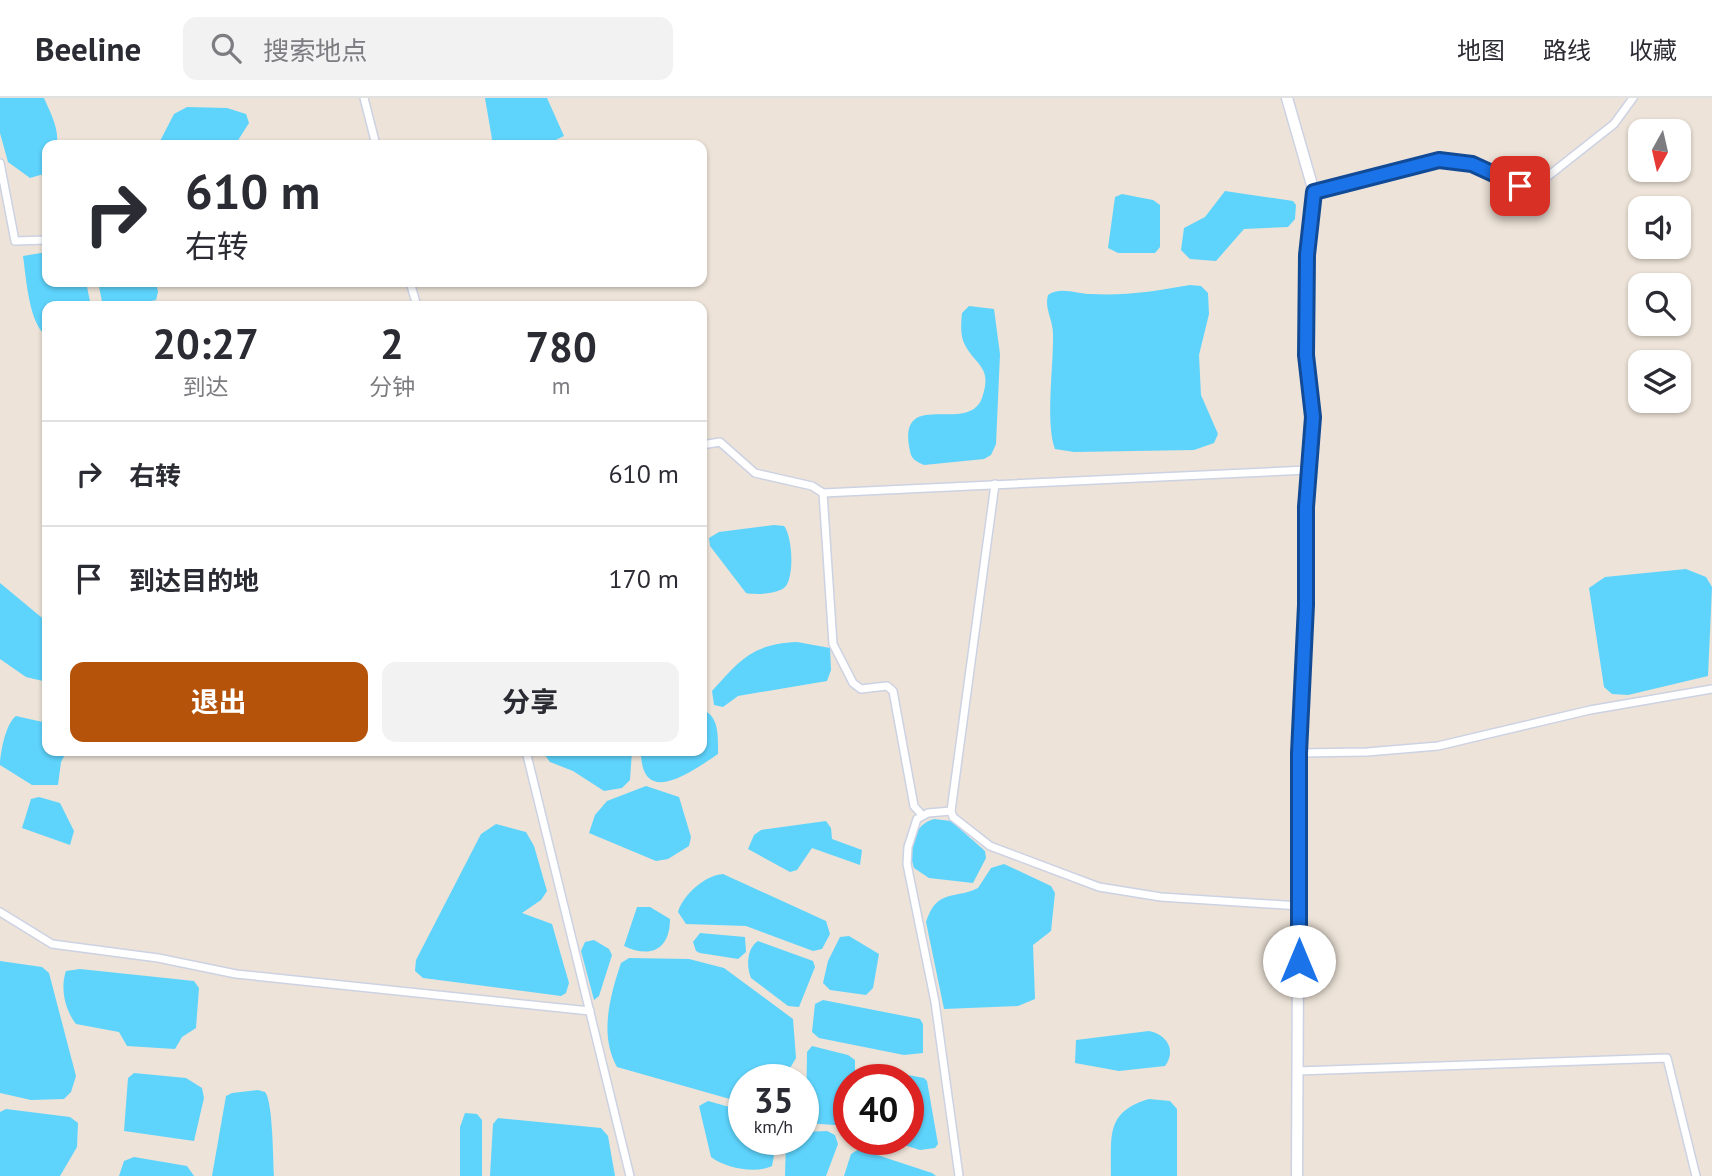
<!DOCTYPE html>
<html lang="zh">
<head>
<meta charset="utf-8">
<style>
  :root { --surface:#fff; --page:#f2f2f3; --text:#2b2b33; --muted:#7c7c81; --line:#e1e1e2; --accent:#b45309 }
  body { margin:0; font-family:"PT Sans","Noto Sans SC",sans-serif; background:var(--page); color:var(--text); height:100vh; display:flex; flex-direction:column; font-size:26px; white-space:nowrap }
  * { box-sizing:border-box; margin:0 }
  p { font-size:23px; color:var(--muted) }
  .icon { flex:none; width:38px; height:38px; fill:none; stroke:currentColor; stroke-width:2; stroke-linecap:round; stroke-linejoin:round }
  .map { position:relative; flex:1; overflow:hidden }
  .drawer { position:absolute; left:42px; top:203px; width:665px; height:455px; display:flex; flex-direction:column; background:var(--surface); border-radius:14px; box-shadow:0 2px 5px #0004 }
  .drawer>* { flex:none }
  .guide { position:absolute; left:42px; top:42px; width:665px; height:147px; border-radius:14px; box-shadow:0 2px 5px #0004; background:#fff; color:var(--text); overflow:hidden }
  .needle { width:46px; rotate:188deg }
  .controls { position:absolute; left:1628px; top:21px; display:grid; gap:14px }
  .controls a { display:grid; place-items:center; width:63px; height:63px; border-radius:14px; background:var(--surface); box-shadow:0 2px 5px #0004; font-size:35px }
  .speed { position:absolute; left:728px; top:966px; display:flex; gap:14px; font-size:35px; font-weight:700; text-align:center }
  .speed>* { display:grid; place-content:center; width:91px; height:91px; border-radius:50%; background:var(--surface); box-shadow:0 2px 5px #0004; line-height:1 }
  .speed small { font-size:18px; font-weight:400 }
  .speed .limit { border:10px solid #d22; background:#fff; color:#111 }
  .pin { position:absolute; display:grid; place-items:center; width:60px; height:60px; color:#fff; margin:-30px; border-radius:14px; box-shadow:0 4px 10px #0006 }
  .me { position:absolute; width:77px; margin:-38px; rotate:0deg; stroke-linejoin:round; filter:drop-shadow(0 0 5px #0008) }
  .turn { display:flex; align-items:center; gap:24px; height:147px; padding:0 28px; font-size:32px }
  .turn .icon { width:91px; height:91px; stroke-width:2.5 }
  .turn b { display:block; font-size:49px; line-height:60px }
  .eta { display:flex; justify-content:space-evenly; align-items:center; height:119px; text-align:center }
  .eta b { font-size:42px; font-weight:700; line-height:49px }
  .primary-button { display:flex; gap:14px; margin-top:auto; padding:14px 28px }
  .primary-button a { flex:1; height:80px; border-radius:14px; background:var(--accent); color:#fff; font-size:28px; font-weight:700; line-height:80px; text-align:center }
  .primary-button a+a { background:var(--page); color:var(--text) }
  ul { padding:0; list-style:none }
  li { display:flex; align-items:center; gap:21px; height:105px; padding:0 28px; border-top:2px solid var(--line) }
  li div { flex:1 }
  li b { display:block; font-size:26px }
  li em { font-style:normal }
  header { display:flex; align-items:center; gap:42px; box-sizing:border-box; height:98px; padding:0 35px; background:var(--surface); border-bottom:2px solid var(--line) }
  header strong { font-size:33px }
  nav { display:flex; gap:38px; margin-inline-start:auto; font-size:24px }
  .search { width:490px; height:63px; background:var(--page); display:flex; align-items:center; gap:18px; box-sizing:border-box; padding:0 24px; border-radius:14px; color:var(--muted); font-size:26px }
  .map>svg:first-child { display:block }
</style>
</head>
<body>
<header>
<strong>Beeline</strong>
<div class="search"><svg class="icon" aria-label="search" viewBox="0 0 24 24"><circle cx="10" cy="10" r="6"/><path d="M15 15l6 6"/></svg>搜索地点</div>
<nav><a>地图</a><a>路线</a><a>收藏</a></nav>
</header>
<div class="map">
<svg width="1712" height="1078" viewBox="0 0 1712 1078">
  <rect width="100%" height="100%" fill="#ede3d8"/>
  <g fill="#5ed4fc">
    <path d="M0 0H44C51 16 59 30 57 47H47V75L30 80 8 64 0 35Z"/>
    <path d="M485 0H547L564 38 545 47H493Z"/>
    <path d="M187 9 227 10 246 16 249 25 235 47H158L174 16Z"/>
    <path d="M1225 93 1293 103 1296 107 1295 121 1288 129 1244 131 1216 163 1190 161 1181 152 1184 130 1205 119Z"/>
    <path d="M1122 96 1153 102 1160 107V149L1155 155H1118L1108 150 1115 99Z"/>
    <path d="M47 154V184H86L91 208H47V238C29 228 26 178 23 158Z"/>
    <path d="M98 184H156L158 194 156 202 127 208H103Z"/>
    <path d="M1190 187 1201 188 1208 195 1209 216 1199 257 1201 297 1218 336 1214 345 1194 352 1074 354 1055 351C1045 325 1054 264 1053 235 1053 222 1044 210 1048 197 1060 188 1077 196 1091 196 1124 198 1157 193 1190 187Z"/>
    <path d="M969 208 994 211 1000 256 996 346 991 357 984 361 924 367C917 364 911 361 910 353 896 288 968 338 982 300 993 269 976 268 965 247 960 238 961 225 962 215Z"/>
    <path d="M774 427 784 428C792 437 795 478 785 489 778 496 756 497 746 495L710 448 709 440 719 434Z"/>
    <path d="M1686 471 1706 479 1712 489 1708 578 1628 597 1612 596 1604 589 1589 490 1605 479Z"/>
    <path d="M0 485 47 524V584L26 579 0 561Z"/>
    <path d="M797 544 830 550 831 572 827 583 738 598 723 609 714 607 712 593C740 562 752 546 797 544Z"/>
    <path d="M702 612C720 617 718 641 718 656 694 672 641 712 641 653H702Z"/>
    <path d="M16 618 47 625V653H67L61 664 58 687H32L0 667C0 655 6 625 16 618Z"/>
    <path d="M542 653H632L630 682 622 690 604 693 573 673 550 664Z"/>
    <path d="M646 688 679 699 691 739 689 748 668 761 656 763 589 735 595 717 607 703Z"/>
    <path d="M39 699 60 705 74 733 70 747 22 730 31 701Z"/>
    <path d="M934 721 951 723 985 753 986 760 973 785 929 780 914 770C907 751 914 726 934 721Z"/>
    <path d="M826 723 831 730 832 741 862 752 860 767 812 750 797 772 790 774 748 751 754 737 761 732Z"/>
    <path d="M496 726 526 734 534 748 547 793 541 802 522 815 552 826 569 885 566 895 561 898 423 880 415 873 416 862 481 736Z"/>
    <path d="M1004 766 1051 788 1055 795 1051 833 1033 847 1035 901 1018 908 944 911 926 824C937 790 954 802 978 790L991 770Z"/>
    <path d="M723 776 826 823 830 836 822 851 813 853 746 828 686 826 678 814C683 797 705 777 723 776Z"/>
    <path d="M637 809H650L670 821C670 851 651 861 624 848Z"/>
    <path d="M700 835 745 839 746 854 738 861 700 855 696 853 693 844Z"/>
    <path d="M849 838 879 856 873 890 866 897 830 892 823 885 828 863 840 839Z"/>
    <path d="M594 842 609 851 612 857 599 898 594 902 581 853 585 844Z"/>
    <path d="M758 843 813 863 815 869 799 909 788 908 751 880C746 868 747 850 758 843Z"/>
    <path d="M629 860 689 861 724 870 793 921 796 960 783 982H744V1005L617 969C599 937 610 898 621 865Z"/>
    <path d="M0 863 42 869 49 875 76 978 71 994 64 1001 31 1002 0 995Z"/>
    <path d="M80 871 194 883 199 890 196 930 182 939 175 951 127 948 119 934 76 926C65 912 60 890 66 873Z"/>
    <path d="M823 902 920 921 923 926V955L904 957 819 940 812 934 815 906Z"/>
    <path d="M1149 933C1166 936 1177 952 1165 968L1119 973 1075 965 1076 942Z"/>
    <path d="M812 948 848 957 855 962V982H849V1028L806 1025 807 954Z"/>
    <path d="M871 970 924 980 927 983 938 1046 935 1050 920 1052 885 1041H908V982H865V972Z"/>
    <path d="M134 975 186 980 202 990 204 1000 194 1043 124 1033 128 980Z"/>
    <path d="M258 992 265 994C273 1003 273 1062 274 1078H212L226 998 232 995Z"/>
    <path d="M1149 1001 1170 1003 1177 1011V1078H1111C1112 1040 1104 1014 1149 1001Z"/>
    <path d="M708 1003 744 1013V1041H777L772 1068C756 1076 725 1070 711 1059L699 1008Z"/>
    <path d="M6 1011 70 1019 78 1025 77 1049 60 1078H0V1014Z"/>
    <path d="M465 1015 477 1016 482 1022V1078H460V1029Z"/>
    <path d="M498 1020 601 1030 608 1038 615 1078H490L493 1026Z"/>
    <path d="M827 1033 835 1037 838 1046 826 1078H785L786 1043 803 1041V1034Z"/>
    <path d="M859 1051 932 1075 936 1078H844L851 1056Z"/>
    <path d="M134 1059 187 1068 194 1078H119L124 1063Z"/>
  </g>
  <g fill="none" stroke-linecap="round" stroke-linejoin="round">
    <defs>
      <g id="street">
        <path d="M364 0 376 47"/>
        <path d="M0 65 15 143 47 142"/>
        <path d="M1314 94 1439 62 1472 66 1512 86H1538L1614 26 1633 0"/>
        <path d="M410 184 417 208"/>
        <path d="M702 347 720 344 755 375 812 388 823 395 1308 372"/>
        <path d="M995 386 951 713 953 719 990 748 1099 789 1161 799 1299 808"/>
        <path d="M823 395 833 546 853 585 861 591 887 588 893 593 914 708 922 717"/>
        <path d="M526 653 630 1078"/>
        <path d="M1299 655 1367 654 1438 648 1590 612 1712 591"/>
        <path d="M951 713 928 715 917 721 908 749 907 766 935 904 959 1078"/>
        <path d="M0 814 52 846 158 860 236 876 590 913"/>
        <path d="M1298 973 1667 960 1696 1078"/>
      </g>
      <path id="secondary" d="M1287 0 1314 94 1307 157 1306 257 1313 319 1306 409V507L1299 655 1297 1078"/>
    </defs>
    <use href="#street" stroke="#cdd2e3" stroke-width="10"/>
    <use href="#secondary" stroke="#cdd2e3" stroke-width="13"/>
    <use href="#street" stroke="#fff" stroke-width="7"/>
    <use href="#secondary" stroke="#fff" stroke-width="10"/>
  </g>
  <g fill="none" stroke-linecap="round" stroke-linejoin="round">
    <defs>
      <path id="route" d="M1299 863V655L1306 507V409L1313 319 1306 257 1307 157 1314 94 1439 62 1472 66 1520 88"/>
    </defs>
    <use href="#route" stroke="#114b97" stroke-width="18"/>
    <use href="#route" stroke="#1a73e8" stroke-width="12"/>
  </g>
</svg>
<div class="controls">
<a><svg class="needle" viewBox="-14 -14 28 28"><path d="M0-13l5 13h-10z" fill="#e53935"/><path d="M0 13l5-13h-10z" fill="#7c7c81"/></svg></a>
<a><svg class="icon" aria-label="sound" viewBox="0 0 24 24"><path d="M4 9h4l5-4v14l-5-4H4zM17 9q2 3 0 6"/></svg></a>
<a><svg class="icon" aria-label="search" viewBox="0 0 24 24"><circle cx="10" cy="10" r="6"/><path d="M15 15l6 6"/></svg></a>
<a><svg class="icon" aria-label="layers" viewBox="0 0 24 24"><path d="M12 4l9 5-9 5-9-5zM3 14l9 5 9-5"/></svg></a>
</div>
<div class="speed"><div>35<small>km/h</small></div><div class="limit">40</div></div>
<div class="pin" style="left:1520px;top:88px;background:#d93025"><svg class="icon" aria-label="arrive" viewBox="0 0 24 24"><path d="M6 21V4h12l-3 4 3 4H6"/></svg></div>
<svg class="me" style="left:1299px;top:863px" viewBox="-20 -20 40 40"><circle r="19" fill="#fff"/><path d="M0-13L10 11 0 6-10 11z" fill="#1a73e8"/></svg>
<div class="guide">
<div class="turn"><svg class="icon" aria-label="right" viewBox="0 0 24 24"><path d="M7 20v-9h11M14 6l5 5-5 5"/></svg><div><b>610 m</b>右转</div></div>
</div>
<section class="drawer">
<div class="eta">
<div><b>20:27</b><p>到达</p></div>
<div><b>2</b><p>分钟</p></div>
<div><b>780</b><p>m</p></div>
</div>
<ul>
<li><svg class="icon" aria-label="right" viewBox="0 0 24 24"><path d="M7 20v-9h11M14 6l5 5-5 5"/></svg><div><b>右转</b></div><em>610 m</em></li>
<li><svg class="icon" aria-label="arrive" viewBox="0 0 24 24"><path d="M6 21V4h12l-3 4 3 4H6"/></svg><div><b>到达目的地</b></div><em>170 m</em></li>
</ul>
<div class="primary-button"><a>退出</a><a>分享</a></div>
</section>
</div>
</body>
</html>
